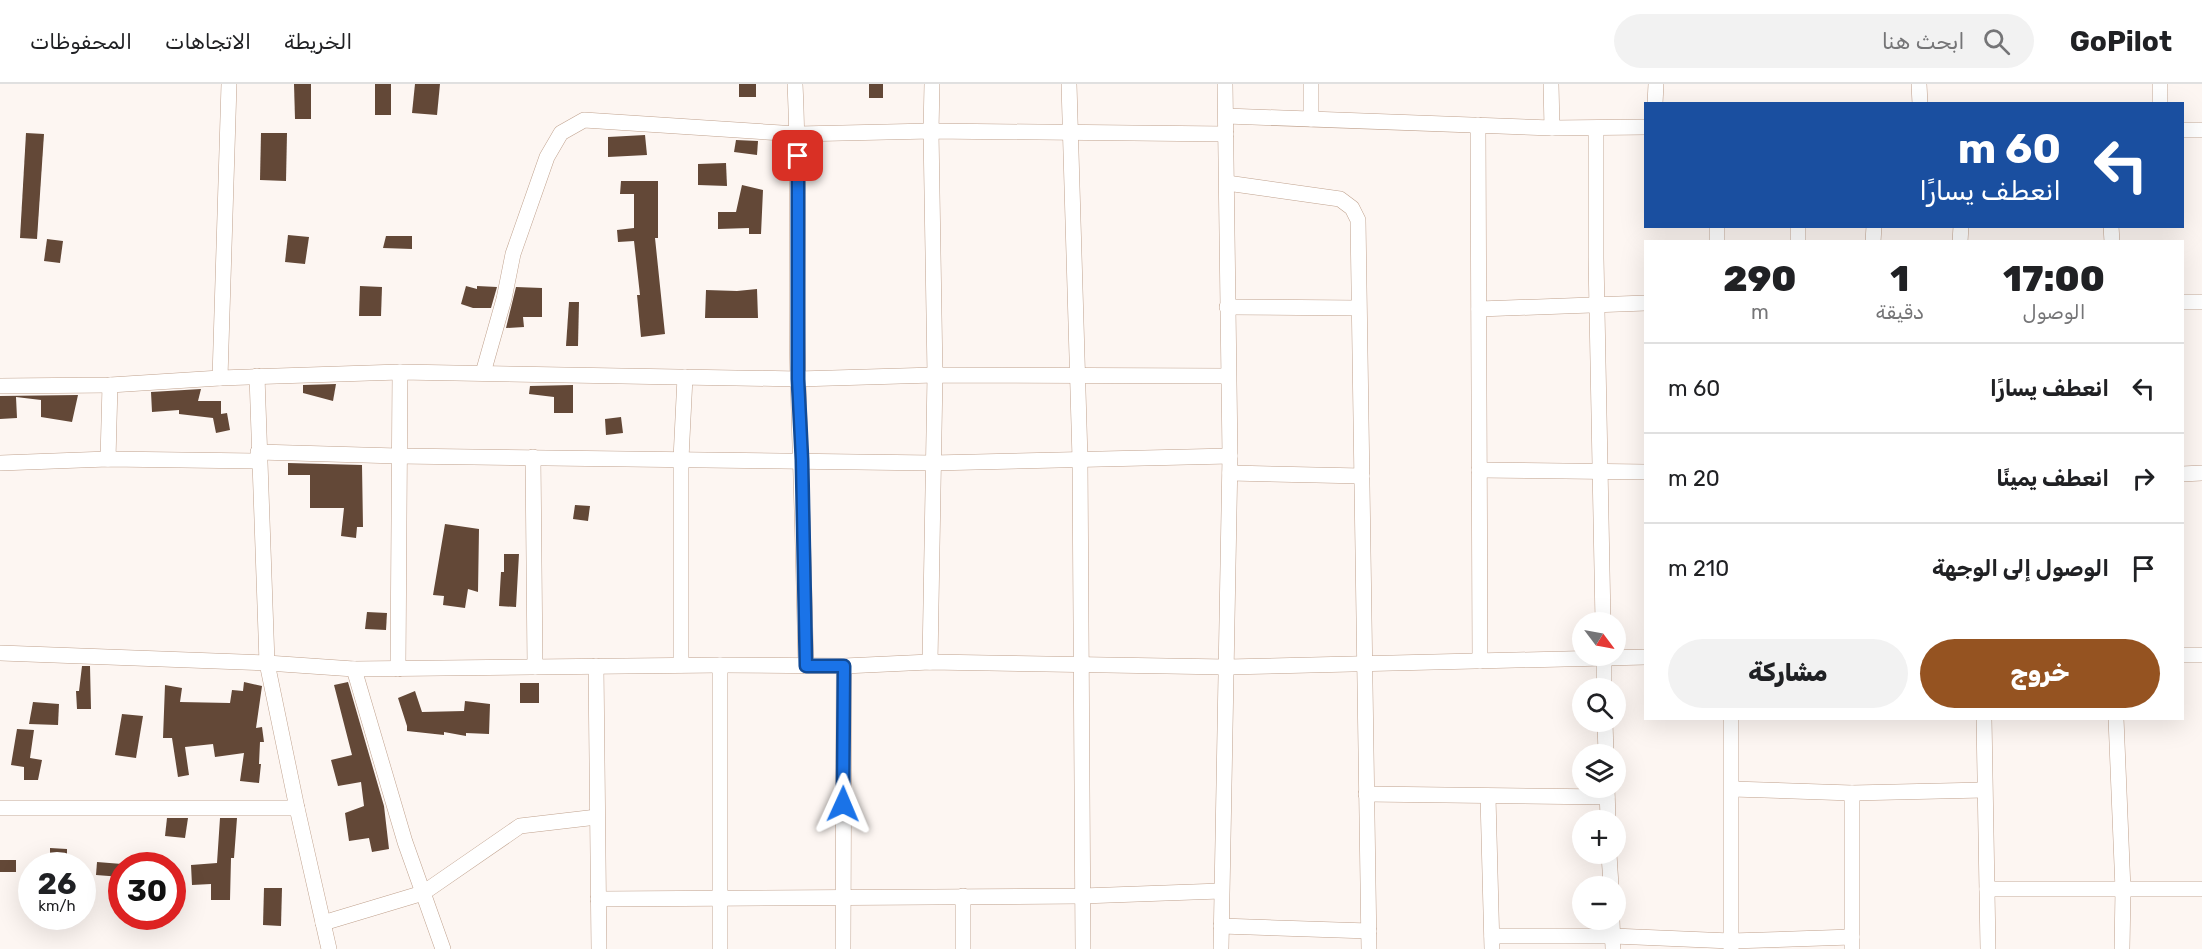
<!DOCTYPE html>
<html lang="ar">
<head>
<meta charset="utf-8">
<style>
  :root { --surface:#fff; --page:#f2f2f2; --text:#202124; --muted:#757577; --line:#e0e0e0; --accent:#955321 }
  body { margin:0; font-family:Rubik,Vazirmatn,sans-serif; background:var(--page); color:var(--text); direction:rtl; height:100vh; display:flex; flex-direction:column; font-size:22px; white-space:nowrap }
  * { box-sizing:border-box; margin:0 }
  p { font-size:20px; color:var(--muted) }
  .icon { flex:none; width:33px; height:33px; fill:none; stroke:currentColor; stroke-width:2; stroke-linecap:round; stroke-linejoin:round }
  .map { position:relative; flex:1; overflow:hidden; direction:ltr }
  .side { position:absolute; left:1644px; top:156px; width:540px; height:480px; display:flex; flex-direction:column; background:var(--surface); border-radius:0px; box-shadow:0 6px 24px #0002; direction:rtl }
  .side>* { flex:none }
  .guide { position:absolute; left:1644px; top:18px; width:540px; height:126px; border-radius:0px; box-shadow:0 6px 24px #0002; direction:rtl; background:#1a4fa0; color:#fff; overflow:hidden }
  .needle { width:39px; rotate:122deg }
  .fabs { position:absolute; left:1572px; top:528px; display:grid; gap:12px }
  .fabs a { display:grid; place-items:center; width:54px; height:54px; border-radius:50%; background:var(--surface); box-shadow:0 6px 24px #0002; font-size:30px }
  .speed { position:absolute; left:18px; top:768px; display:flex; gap:12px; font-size:30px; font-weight:700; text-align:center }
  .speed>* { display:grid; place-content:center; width:78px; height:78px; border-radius:50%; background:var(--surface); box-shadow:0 6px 24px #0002; line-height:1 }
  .speed small { font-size:15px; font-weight:400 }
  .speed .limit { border:9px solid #d22; background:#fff; color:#111 }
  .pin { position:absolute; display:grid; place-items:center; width:51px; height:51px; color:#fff; margin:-26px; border-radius:12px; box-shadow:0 3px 9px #0006 }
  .me { position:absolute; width:66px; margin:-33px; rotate:1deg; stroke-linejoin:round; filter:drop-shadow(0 0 4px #0008) }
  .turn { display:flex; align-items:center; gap:21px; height:126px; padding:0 24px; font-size:27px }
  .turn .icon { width:78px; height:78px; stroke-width:2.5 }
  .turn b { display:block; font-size:42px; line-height:51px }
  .eta { display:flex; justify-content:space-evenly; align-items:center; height:102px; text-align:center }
  .eta b { font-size:36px; font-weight:800; line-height:42px }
  .primary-button { display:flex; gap:12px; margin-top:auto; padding:12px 24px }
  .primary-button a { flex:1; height:69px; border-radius:36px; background:var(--accent); color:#fff; font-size:24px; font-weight:800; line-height:69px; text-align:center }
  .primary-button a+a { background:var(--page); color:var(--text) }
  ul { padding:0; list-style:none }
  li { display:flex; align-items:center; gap:18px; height:90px; padding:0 24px; border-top:2px solid var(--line) }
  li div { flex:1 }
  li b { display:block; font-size:22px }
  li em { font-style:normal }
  header { display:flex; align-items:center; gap:36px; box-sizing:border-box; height:84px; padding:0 30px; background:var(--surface); border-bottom:2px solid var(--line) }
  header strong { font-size:28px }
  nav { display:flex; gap:33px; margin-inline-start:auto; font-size:21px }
  .search { width:420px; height:54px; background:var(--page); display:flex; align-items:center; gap:15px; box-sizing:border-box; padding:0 21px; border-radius:33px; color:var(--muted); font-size:22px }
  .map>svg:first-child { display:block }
</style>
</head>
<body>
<header>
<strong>GoPilot</strong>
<div class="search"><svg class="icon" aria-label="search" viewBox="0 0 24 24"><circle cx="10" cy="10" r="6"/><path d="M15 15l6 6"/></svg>ابحث هنا</div>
<nav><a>الخريطة</a><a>الاتجاهات</a><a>المحفوظات</a></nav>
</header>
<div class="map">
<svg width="2202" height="865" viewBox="0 0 2202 865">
  <rect width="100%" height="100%" fill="#fdf6f2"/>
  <g fill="#634837">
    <path d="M294 0H311V35H295Z"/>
    <rect x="375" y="0" width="16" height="31"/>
    <path d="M415 0H440L437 31 412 29Z"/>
    <rect x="739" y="0" width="17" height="13"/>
    <rect x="869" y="0" width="14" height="14"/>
    <path d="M26 49 44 50 37 155 20 154Z"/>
    <path d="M261 49H287L286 97 260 96Z"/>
    <path d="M645 51 647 71 608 73V53Z"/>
    <path d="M736 56 758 57 757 71 734 68Z"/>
    <path d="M726 79 727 102 698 101V80Z"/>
    <path d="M621 97H658V154H655L665 250 641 253 637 211H640L634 157 618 158 617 146 634 144V110H620Z"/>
    <path d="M742 101 763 106 761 150H749V144L718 145V128H736Z"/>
    <path d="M288 151 309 153 305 180 285 178Z"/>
    <path d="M386 152H412V165L383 164Z"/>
    <path d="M47 155 63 157 60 179 44 177Z"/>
    <path d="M360 202 382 203 381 232H359Z"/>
    <path d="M466 202 477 205V202L497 203 491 224H473L461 220Z"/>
    <path d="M516 203 542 204V233H523L524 243 506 244Z"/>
    <path d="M757 205 758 234H705L706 206 737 207Z"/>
    <path d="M569 218H579L578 262H566Z"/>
    <path d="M336 300 333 317 303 309V301Z"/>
    <path d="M573 301V329H554V313L529 310 530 302Z"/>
    <path d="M201 305 198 317H221V330L227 329 230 346 216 349 213 334 179 330V326L152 328 151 308Z"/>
    <path d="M78 311 72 338 41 333V316L16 313 17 334 0 335V312Z"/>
    <path d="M621 333 623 349 606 351 605 335Z"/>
    <path d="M288 379 362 381 363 443H357L356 454 341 452 344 424H310V391H288Z"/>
    <path d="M575 421 590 422 588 437 573 435Z"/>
    <path d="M445 440 479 445 478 508 468 505 465 524 443 521 444 512 433 511Z"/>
    <path d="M504 470H519L516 523 499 522 501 488H504Z"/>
    <path d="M367 528 387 529 386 546 365 545Z"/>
    <path d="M82 582H90L91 625H77L76 607H79Z"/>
    <path d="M244 598 262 602 256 644 262 643 264 658H260L259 680H261L259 699 240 697 244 669 215 673 213 660 185 663 189 691 178 693 172 654H163L165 601 182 604 180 618 230 619 232 606 243 607Z"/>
    <path d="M348 598 384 722 389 765 372 768 369 754 349 757 345 729 364 722 361 698 338 702 331 676 352 671 334 601Z"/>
    <rect x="520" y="599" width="19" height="20"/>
    <path d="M415 607 422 628 464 627 465 617 490 620 489 650 466 649V652L444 648V651L407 647V642L398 614Z"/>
    <path d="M33 618 59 620 58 641 29 640Z"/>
    <path d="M122 630 143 632 136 674 115 671Z"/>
    <path d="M17 645 34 646 30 674 42 676 38 696H24V683L11 681Z"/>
    <path d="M167 734H188L185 754 165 752Z"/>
    <path d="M220 734H237L234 774H231L230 816H211V800L192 801 191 781 217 779Z"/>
    <path d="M50 764 67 765V780L50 779Z"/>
    <rect x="0" y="776" width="16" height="12"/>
    <path d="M97 778 122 780V793L96 791Z"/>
    <path d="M264 804H282L281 842 263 841Z"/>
  </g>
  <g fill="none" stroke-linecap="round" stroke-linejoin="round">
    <defs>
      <g id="minor">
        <path d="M795 0C800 98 795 197 798 295 801 391 804 486 806 582"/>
        <path d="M1069 0 1080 375 1083 865"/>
        <path d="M1551 0 1552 44"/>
        <path d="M1919 0 1920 20"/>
        <path d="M2160 0V20"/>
        <path d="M1655 20 1656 0"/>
        <path d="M1226 32 1552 44 1646 43"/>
        <path d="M1311 35V0"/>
        <path d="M1478 41 1480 577"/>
        <path d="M1596 44V174L1603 538"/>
        <path d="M2182 46H2202"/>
        <path d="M1227 99 1340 115 1352 124 1358 136 1369 865"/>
        <path d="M1717 142V158"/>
        <path d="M1798 142V158"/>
        <path d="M2111 142 2112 158"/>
        <path d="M1873 158 1874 142"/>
        <path d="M1960 158 1961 142"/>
        <path d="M2182 218H2202"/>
        <path d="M1227 223 1358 224"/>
        <path d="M1479 225 1646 219"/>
        <path d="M483 289 504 215 513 170 547 73 561 49 584 36 798 50 931 47 1226 50"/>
        <path d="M257 292 267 579 297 724 329 865"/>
        <path d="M220 294 229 0"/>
        <path d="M0 302 110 301 220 294 400 288 798 295 935 291 1227 292"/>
        <path d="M258 368 398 372 933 379 1230 372"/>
        <path d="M533 373 535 583"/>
        <path d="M108 375 110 301"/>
        <path d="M0 379 108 375 259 377"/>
        <path d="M1479 386 1646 388"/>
        <path d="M1230 389 1362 392"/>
        <path d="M2182 390 2202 389"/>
        <path d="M0 569 267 579 354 585 720 581 844 582 930 578 1227 583 1646 573"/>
        <path d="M2182 571H2202"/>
        <path d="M1604 572V604"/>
        <path d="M930 578 935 291 931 47 932 0"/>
        <path d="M681 581V375L685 293"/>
        <path d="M596 582 599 865"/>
        <path d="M354 585 405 758 443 865"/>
        <path d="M398 585 400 288"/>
        <path d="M1984 634 1988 865"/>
        <path d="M2116 634 2123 806 2122 865"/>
        <path d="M1605 638 1606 670"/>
        <path d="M1607 704 1608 736"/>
        <path d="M1732 705 1852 709 1984 706"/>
        <path d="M1852 709V865"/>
        <path d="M1366 710 1607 713"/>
        <path d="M1488 713 1492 865"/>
        <path d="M0 724H297"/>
        <path d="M1609 770 1611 802"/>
        <path d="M1987 805H2202"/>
        <path d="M963 812V865"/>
        <path d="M598 815 1082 812 1221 807"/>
        <path d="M1612 836 1613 865"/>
        <path d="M323 839 423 809 520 742 597 733"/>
        <path d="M1221 842 1369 847"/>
        <path d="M1492 852H1613L1731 857 1852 853"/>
        <path d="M720 865V581"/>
        <path d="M843 865 844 582"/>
        <path d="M1221 865 1230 372 1225 0"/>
        <path d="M1731 865V634"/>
      </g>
    </defs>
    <use href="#minor" stroke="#c0a28e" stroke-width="16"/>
    <use href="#minor" stroke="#fff" stroke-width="15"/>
  </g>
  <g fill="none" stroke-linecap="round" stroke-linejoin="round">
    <defs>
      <path id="route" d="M798 72V295L802 376 806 582H844L843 720"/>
    </defs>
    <use href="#route" stroke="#114b97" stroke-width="15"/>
    <use href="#route" stroke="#1a73e8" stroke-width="10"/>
  </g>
</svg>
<div class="fabs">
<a><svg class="needle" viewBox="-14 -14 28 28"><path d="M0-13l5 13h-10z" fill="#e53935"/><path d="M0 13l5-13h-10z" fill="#757577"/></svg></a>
<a><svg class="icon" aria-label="search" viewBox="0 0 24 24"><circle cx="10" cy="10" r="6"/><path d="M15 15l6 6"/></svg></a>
<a><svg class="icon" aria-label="layers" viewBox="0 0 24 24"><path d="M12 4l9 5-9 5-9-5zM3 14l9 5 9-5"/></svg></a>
<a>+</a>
<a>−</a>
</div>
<div class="speed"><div>26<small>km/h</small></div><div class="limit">30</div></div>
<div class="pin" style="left:798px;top:72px;background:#d93025"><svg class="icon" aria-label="arrive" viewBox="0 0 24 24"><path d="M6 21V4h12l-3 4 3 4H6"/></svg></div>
<svg class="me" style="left:843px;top:720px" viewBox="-20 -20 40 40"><path d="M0-17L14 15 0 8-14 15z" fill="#1a73e8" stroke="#fff" stroke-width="4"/></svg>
<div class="guide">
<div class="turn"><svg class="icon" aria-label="left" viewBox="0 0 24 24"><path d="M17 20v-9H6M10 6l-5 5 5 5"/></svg><div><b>60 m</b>انعطف يسارًا</div></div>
</div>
<section class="side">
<div class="eta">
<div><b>17:00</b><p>الوصول</p></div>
<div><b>1</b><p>دقيقة</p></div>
<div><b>290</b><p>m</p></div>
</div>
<ul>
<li><svg class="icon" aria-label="left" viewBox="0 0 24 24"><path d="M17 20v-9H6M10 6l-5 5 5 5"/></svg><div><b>انعطف يسارًا</b></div><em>60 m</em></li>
<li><svg class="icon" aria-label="right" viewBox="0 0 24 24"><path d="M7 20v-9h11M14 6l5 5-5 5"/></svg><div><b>انعطف يمينًا</b></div><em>20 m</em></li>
<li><svg class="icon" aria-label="arrive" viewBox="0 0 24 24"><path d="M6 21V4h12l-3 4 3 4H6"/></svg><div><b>الوصول إلى الوجهة</b></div><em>210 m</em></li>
</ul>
<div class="primary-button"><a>خروج</a><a>مشاركة</a></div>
</section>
</div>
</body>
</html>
